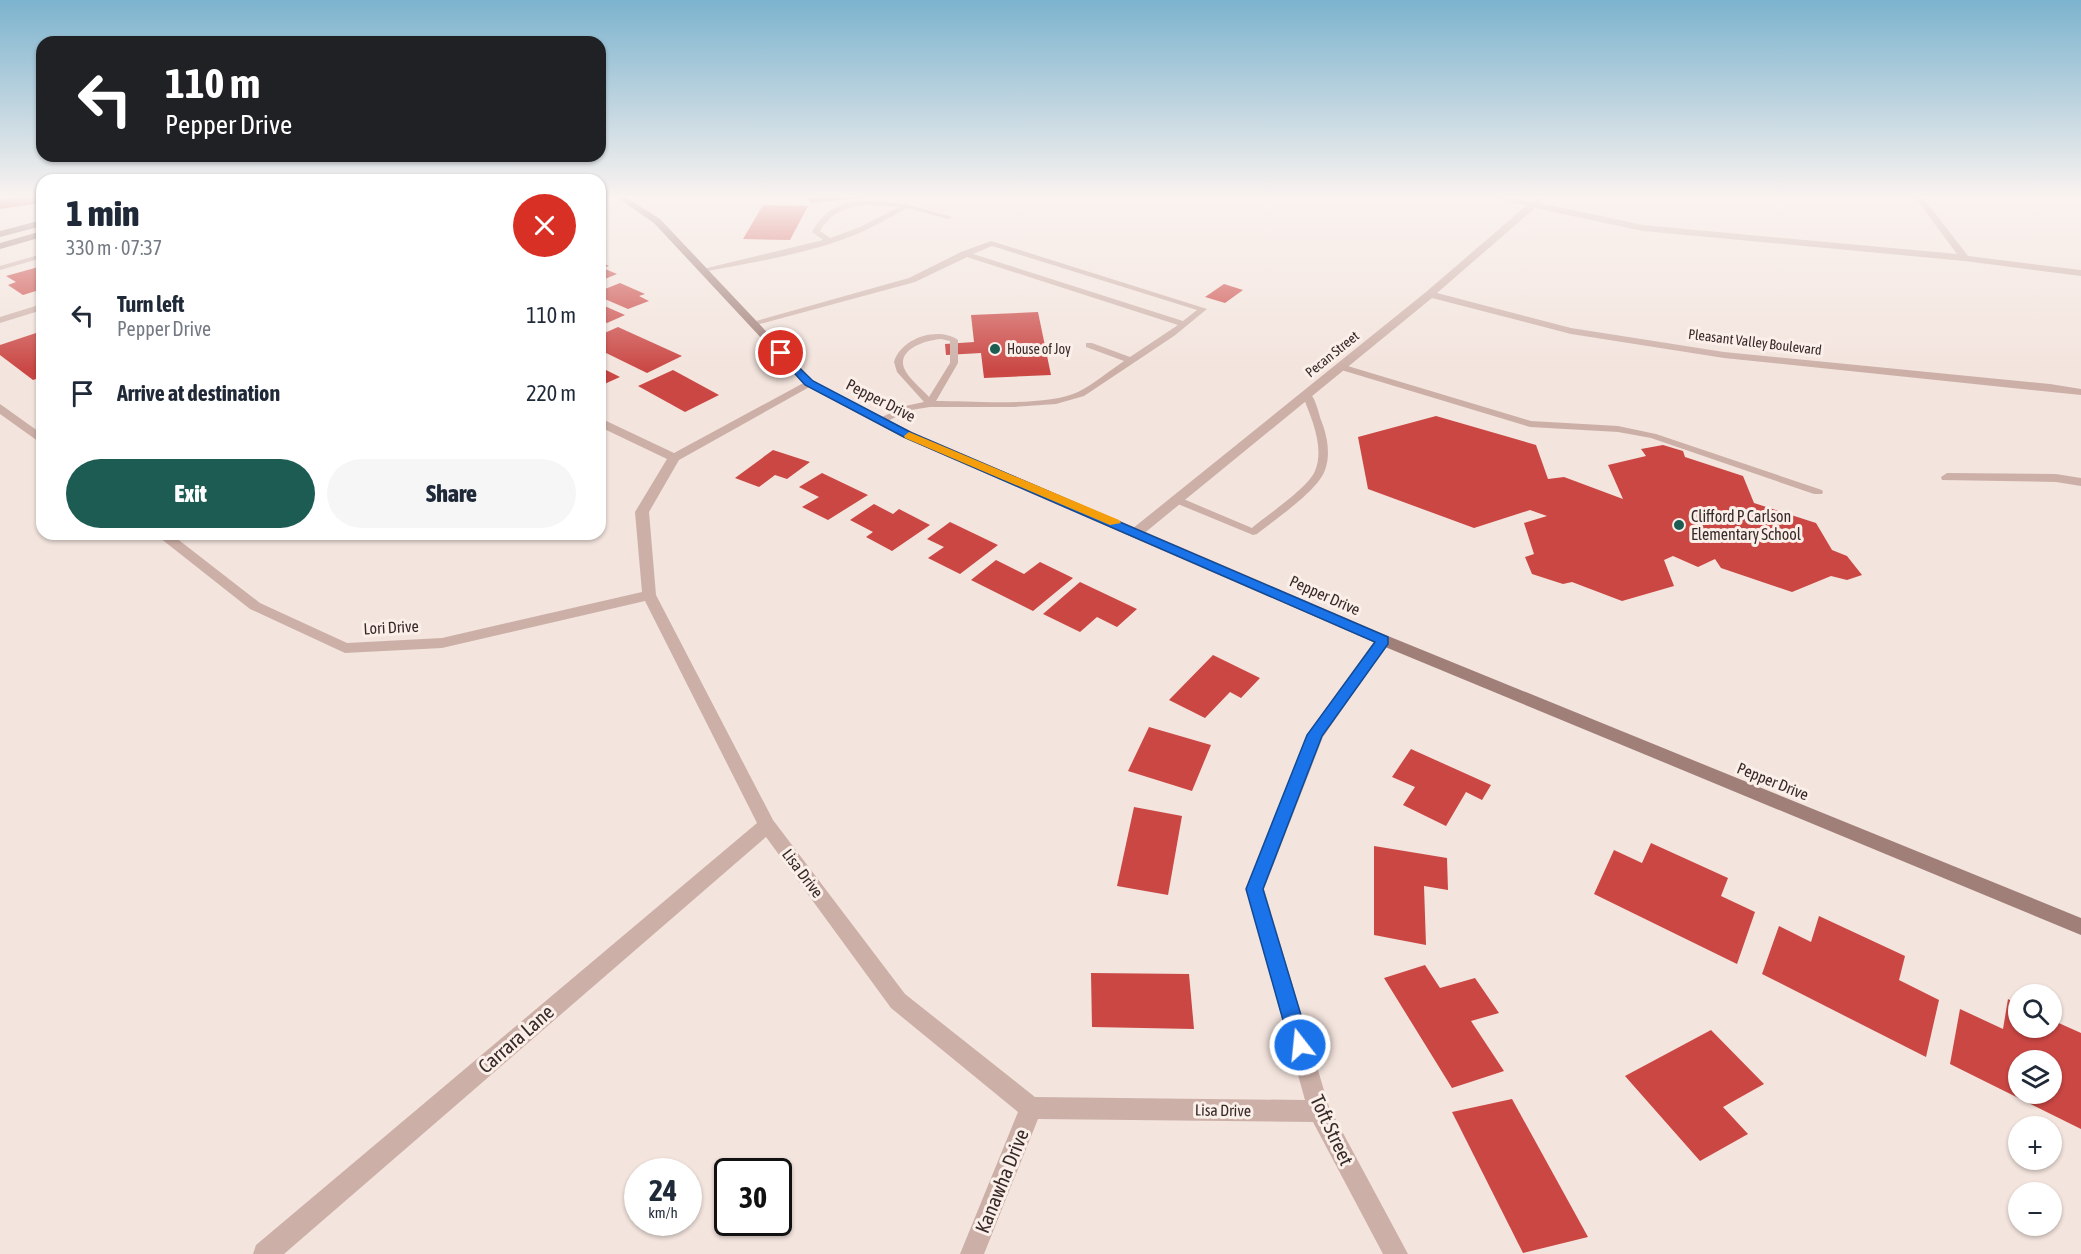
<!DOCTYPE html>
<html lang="en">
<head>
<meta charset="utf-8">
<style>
  :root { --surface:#fff; --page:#f6f6f7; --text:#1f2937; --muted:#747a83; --accent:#1c5c52 }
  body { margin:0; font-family:"Asap Condensed",sans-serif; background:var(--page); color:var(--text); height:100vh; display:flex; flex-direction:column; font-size:22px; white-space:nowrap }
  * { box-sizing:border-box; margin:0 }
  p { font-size:20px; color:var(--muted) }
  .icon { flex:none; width:33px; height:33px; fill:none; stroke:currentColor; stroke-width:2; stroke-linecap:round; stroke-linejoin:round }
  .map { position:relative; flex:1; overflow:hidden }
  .details { position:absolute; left:36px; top:174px; width:570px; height:366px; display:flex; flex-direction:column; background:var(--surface); border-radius:18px; box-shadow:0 2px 4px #0004 }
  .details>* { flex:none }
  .hud { position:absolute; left:36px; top:36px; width:570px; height:126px; border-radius:18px; box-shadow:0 2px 4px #0004; background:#202124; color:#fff; overflow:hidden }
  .controls { position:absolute; left:2008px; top:984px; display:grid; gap:12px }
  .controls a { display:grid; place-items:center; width:54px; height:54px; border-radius:50%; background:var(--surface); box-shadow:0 2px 4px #0004; font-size:30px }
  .speed { position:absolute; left:624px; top:1158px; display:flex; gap:12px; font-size:30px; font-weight:700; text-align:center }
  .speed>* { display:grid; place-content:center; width:78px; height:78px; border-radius:50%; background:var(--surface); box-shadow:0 2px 4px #0004; line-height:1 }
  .speed small { font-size:15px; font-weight:400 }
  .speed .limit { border:3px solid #111; border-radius:9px; background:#fff; color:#111 }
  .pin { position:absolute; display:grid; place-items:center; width:51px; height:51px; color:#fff; margin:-26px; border:3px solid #fff; border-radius:50%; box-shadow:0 2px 6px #0007 }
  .me { position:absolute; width:66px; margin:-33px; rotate:344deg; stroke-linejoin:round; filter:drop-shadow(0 0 4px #0008) }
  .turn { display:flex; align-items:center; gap:21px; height:126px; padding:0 30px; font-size:27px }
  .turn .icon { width:78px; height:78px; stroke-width:2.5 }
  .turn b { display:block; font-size:42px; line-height:51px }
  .round { display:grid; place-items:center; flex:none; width:63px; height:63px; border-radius:32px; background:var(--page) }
  .head { display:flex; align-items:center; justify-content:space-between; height:102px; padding:0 30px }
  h1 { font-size:36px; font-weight:800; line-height:45px }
  .cta { display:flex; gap:12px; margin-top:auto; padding:12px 30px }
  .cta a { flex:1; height:69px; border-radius:36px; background:var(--accent); color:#fff; font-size:24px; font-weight:800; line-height:69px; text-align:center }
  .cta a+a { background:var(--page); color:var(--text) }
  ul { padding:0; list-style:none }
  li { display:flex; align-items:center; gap:18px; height:78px; padding:0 30px }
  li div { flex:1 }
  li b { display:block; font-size:22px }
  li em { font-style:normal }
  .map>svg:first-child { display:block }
</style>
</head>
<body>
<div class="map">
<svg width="2081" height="1254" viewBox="0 0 2081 1254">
  <rect width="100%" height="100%" fill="#f3e4dd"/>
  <g fill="#ca4744" fill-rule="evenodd">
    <path d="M24 196H42L41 203 0 209V199Z"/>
    <path d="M808 196H867V197L811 203Z"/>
    <path d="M763 205 808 206 790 240 743 239Z"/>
    <path d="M600 262 609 266 603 268 617 274 600 281Z"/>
    <path d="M42 266V289L23 295 8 285 16 282 6 276Z"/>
    <path d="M620 283 645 294 639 296 649 301 628 309 600 297V291Z"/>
    <path d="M1224 284 1243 290 1225 303 1205 297Z"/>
    <path d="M600 304 625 315 607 323 600 320Z"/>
    <path d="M1038 312 1051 375 984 378 981 353 946 355 945 344 974 342 971 315Z"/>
    <path d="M618 327 682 356 647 373 600 350V335Z"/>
    <path d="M42 331V377L33 380 0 355V345Z"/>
    <path d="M600 367 620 377 600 386Z"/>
    <path d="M673 370 719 395 685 412 638 386Z"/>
    <path d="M1436 416 1536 445 1548 479 1564 477 1623 499 1608 465 1646 456 1641 449 1663 445 1683 451 1685 457 1743 476 1754 503 1816 523 1832 550 1847 556 1862 575 1847 580 1831 576 1792 592 1721 568 1715 559 1698 567 1673 556 1664 560 1674 586 1622 601 1572 582 1563 584 1532 574 1525 557 1534 554 1524 523 1547 516 1530 510 1474 528 1368 489 1358 437Z"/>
    <path d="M773 450 810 462 787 479 775 475 759 487 735 478Z"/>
    <path d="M822 473 868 495 828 520 802 507 819 497 799 487Z"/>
    <path d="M874 504 893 514 899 509 930 525 892 551 866 537 873 532 850 520Z"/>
    <path d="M950 522 998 545 960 574 928 558 944 547 927 539Z"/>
    <path d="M996 560 1024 574 1040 562 1073 578 1033 611 971 580Z"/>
    <path d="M1080 582 1137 609 1117 627 1097 617 1080 632 1043 614Z"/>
    <path d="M1213 655 1260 678 1241 698 1230 692 1205 718 1169 700Z"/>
    <path d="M1149 727 1211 745 1192 791 1128 771Z"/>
    <path d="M1411 749 1491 785 1482 800 1466 792 1446 826 1403 805 1415 787 1392 777Z"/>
    <path d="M1134 807 1182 816 1168 895 1117 886Z"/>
    <path d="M1651 843 1728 878 1721 896 1755 912 1737 964 1594 894 1614 850 1642 863Z"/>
    <path d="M1374 846 1447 858 1448 890 1424 886 1426 945 1374 935Z"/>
    <path d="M1819 916 1905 956 1899 980 1939 1000 1926 1057 1762 974 1779 926 1811 942Z"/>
    <path d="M1425 965 1440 988 1475 978 1499 1013 1471 1021 1504 1071 1452 1088 1384 978Z"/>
    <path d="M1091 973 1189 974 1194 1029 1092 1027Z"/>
    <path d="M2008 999 2019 1005V1028H2052V1020L2081 1033V1129L1950 1064 1960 1009 2003 1029ZM2019 1060H2052V1094H2019Z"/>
    <path d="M1711 1030 1764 1084 1723 1107 1748 1134 1700 1161 1625 1076Z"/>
    <path d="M1512 1099 1588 1237 1523 1253 1452 1112Z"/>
  </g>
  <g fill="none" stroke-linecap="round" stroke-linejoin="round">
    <g fill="#ccb0a8" fill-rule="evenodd">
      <path d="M881 201 906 204 952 217 948 219 907 208C890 217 874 227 857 234 808 254 754 262 703 272L699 270 823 240 812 232C828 203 850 200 881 201ZM867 205 899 207 860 227 830 238 820 231C831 212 846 207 867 205Z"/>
      <path d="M991 241 1207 309 1174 336 1084 396 1056 404 1014 407H930L911 410 881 424 878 423V419L905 406 924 402 897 372 894 362C901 338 938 326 958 340V363L936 401C972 401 1047 407 1078 392 1094 384 1109 371 1124 361L1086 347V343H1092L1130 357 1178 325 967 257 915 282 756 325 749 323 909 278 961 252ZM992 246 1197 310 1183 321 973 254ZM941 339 950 341V363L929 397C922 389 908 378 904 368 897 348 928 340 941 339Z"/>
      <path d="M42 254V258L0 270V266Z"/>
      <path d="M1341 364 1531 421 1618 426 1656 434 1822 490 1823 492 1822 494H1814L1651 438 1618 432 1530 427 1338 369 1337 367Z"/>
      <path d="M1307 391C1315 395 1318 411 1321 420 1327 435 1331 454 1325 470 1318 491 1274 520 1257 534L1253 535 1173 502 1172 500 1173 498H1181L1252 528C1267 515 1308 488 1315 471 1325 447 1311 417 1302 394Z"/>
    </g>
    <g fill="#ccb0a8" fill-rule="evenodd">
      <path d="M1488 196H1502L1531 202 1538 196H1547L1540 203 1643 225 1957 254 1914 196H1922L1968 256 2081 270V276L1965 261 1643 231 1535 208 1437 293 1571 328 1724 352 2050 384 2081 389V395L1724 358 1571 334 1432 298 1142 535H1132L1130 532 1132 529 1426 292 1526 206Z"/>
      <path d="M42 304V310L0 323V317Z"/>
      <path d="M809 380 815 383 813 385 679 460 649 512 656 595 773 820 905 994 1035 1097 1305 1100 1246 889 1307 735 1378 636H1388L1391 640 1388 644 1323 737 1264 889 1329 1107 1408 1254H1383L1313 1122 1038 1119 984 1254H960L1018 1112 891 1008 766 837 284 1254H253L256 1245 757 823 645 601 442 648 345 653 250 609 155 534H171L260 603 347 643 442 638 642 592 635 512 667 459 600 427V418L674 453Z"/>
      <path d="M0 404 42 434V444L0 414Z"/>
      <path d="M1947 473 2056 474 2081 478V486L2056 482 1942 480 1941 477Z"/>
    </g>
    <g fill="#a07f79" fill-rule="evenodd">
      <path d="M615 196H624L660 219 813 381 912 432 1388 636 2081 918V935L1378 644 904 438 805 385 654 223Z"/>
      <path d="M42 220V226L0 237V231Z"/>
      <path d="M42 231V237L0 249V243Z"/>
    </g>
  </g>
  <linearGradient id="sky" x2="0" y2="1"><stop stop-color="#7cb3ce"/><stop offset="0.53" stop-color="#faf3f0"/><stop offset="1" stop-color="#faf3f0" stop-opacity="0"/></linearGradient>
  <rect width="2081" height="371" fill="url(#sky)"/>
  <path fill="#1a73e8" stroke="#114b97" stroke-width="1.5" d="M781 350 813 381 912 433 1388 637V644L1322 736 1263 889 1310 1045 1307 1051 1300 1054 1293 1051 1290 1045 1246 889 1307 735 1375 642 904 437 805 385 776 353Z"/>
  <path fill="#f59e0b" d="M909 432 1119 520 1121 523 1110 525 905 438 904 436Z"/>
  <g fill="#1c5c52" stroke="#faefe9" stroke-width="2">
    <circle cx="995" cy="349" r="6"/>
    <circle cx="1679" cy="525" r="6"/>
  </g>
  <g text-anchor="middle" stroke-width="6" stroke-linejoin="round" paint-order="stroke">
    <g font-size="14" fill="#382a28" stroke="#faefe9">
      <text transform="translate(1755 342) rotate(7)" y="5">Pleasant Valley Boulevard</text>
      <text transform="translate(1332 354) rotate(-39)" y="5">Pecan Street</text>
    </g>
    <g font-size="14" fill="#382a28" stroke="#faefe9" text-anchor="start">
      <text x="1007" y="354">House of Joy</text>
    </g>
    <g font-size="16" fill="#382a28" stroke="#faefe9">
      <text transform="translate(881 400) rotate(27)" y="6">Pepper Drive</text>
      <text transform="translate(1325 595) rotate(24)" y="6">Pepper Drive</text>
      <text transform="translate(391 627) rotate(-3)" y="6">Lori Drive</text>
      <text transform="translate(1773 781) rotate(22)" y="6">Pepper Drive</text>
      <text transform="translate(803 873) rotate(53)" y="6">Lisa Drive</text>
      <text transform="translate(1223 1110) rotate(1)" y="6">Lisa Drive</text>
    </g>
    <g font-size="16" fill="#382a28" stroke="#faefe9" text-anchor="start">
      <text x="1691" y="522">Clifford P Carlson<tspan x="1691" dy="18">Elementary School</tspan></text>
    </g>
    <g font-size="20" fill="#382a28" stroke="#faefe9">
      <text transform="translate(516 1039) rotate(-41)" y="7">Carrara Lane</text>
      <text transform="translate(1332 1130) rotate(65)" y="7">Toft Street</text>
      <text transform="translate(1002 1181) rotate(-68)" y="7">Kanawha Drive</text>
    </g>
  </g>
</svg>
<div class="controls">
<a><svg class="icon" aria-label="search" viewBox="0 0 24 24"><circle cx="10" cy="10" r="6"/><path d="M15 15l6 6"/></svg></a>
<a><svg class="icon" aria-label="layers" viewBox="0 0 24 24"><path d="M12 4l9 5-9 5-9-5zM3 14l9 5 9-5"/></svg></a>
<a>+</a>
<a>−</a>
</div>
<div class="speed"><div>24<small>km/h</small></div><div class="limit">30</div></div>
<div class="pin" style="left:781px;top:353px;background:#d93025"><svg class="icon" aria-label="arrive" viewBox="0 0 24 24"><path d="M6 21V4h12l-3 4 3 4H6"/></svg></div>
<svg class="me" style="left:1300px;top:1045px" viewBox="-20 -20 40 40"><circle r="17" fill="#1a73e8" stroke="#fff" stroke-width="3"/><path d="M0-11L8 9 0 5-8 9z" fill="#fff"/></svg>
<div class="hud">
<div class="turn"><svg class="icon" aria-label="left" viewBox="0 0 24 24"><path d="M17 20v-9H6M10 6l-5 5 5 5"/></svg><div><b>110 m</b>Pepper Drive</div></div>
</div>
<section class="details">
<div class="head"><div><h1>1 min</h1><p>330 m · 07:37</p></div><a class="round" style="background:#d93025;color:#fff"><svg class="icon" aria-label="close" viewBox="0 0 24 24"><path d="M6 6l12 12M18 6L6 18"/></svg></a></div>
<ul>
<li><svg class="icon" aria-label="left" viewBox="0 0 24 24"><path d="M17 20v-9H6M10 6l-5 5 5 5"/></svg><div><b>Turn left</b><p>Pepper Drive</p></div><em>110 m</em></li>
<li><svg class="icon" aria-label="arrive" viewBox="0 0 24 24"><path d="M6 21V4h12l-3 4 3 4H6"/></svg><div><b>Arrive at destination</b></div><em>220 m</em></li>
</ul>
<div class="cta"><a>Exit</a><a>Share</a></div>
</section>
</div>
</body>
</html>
